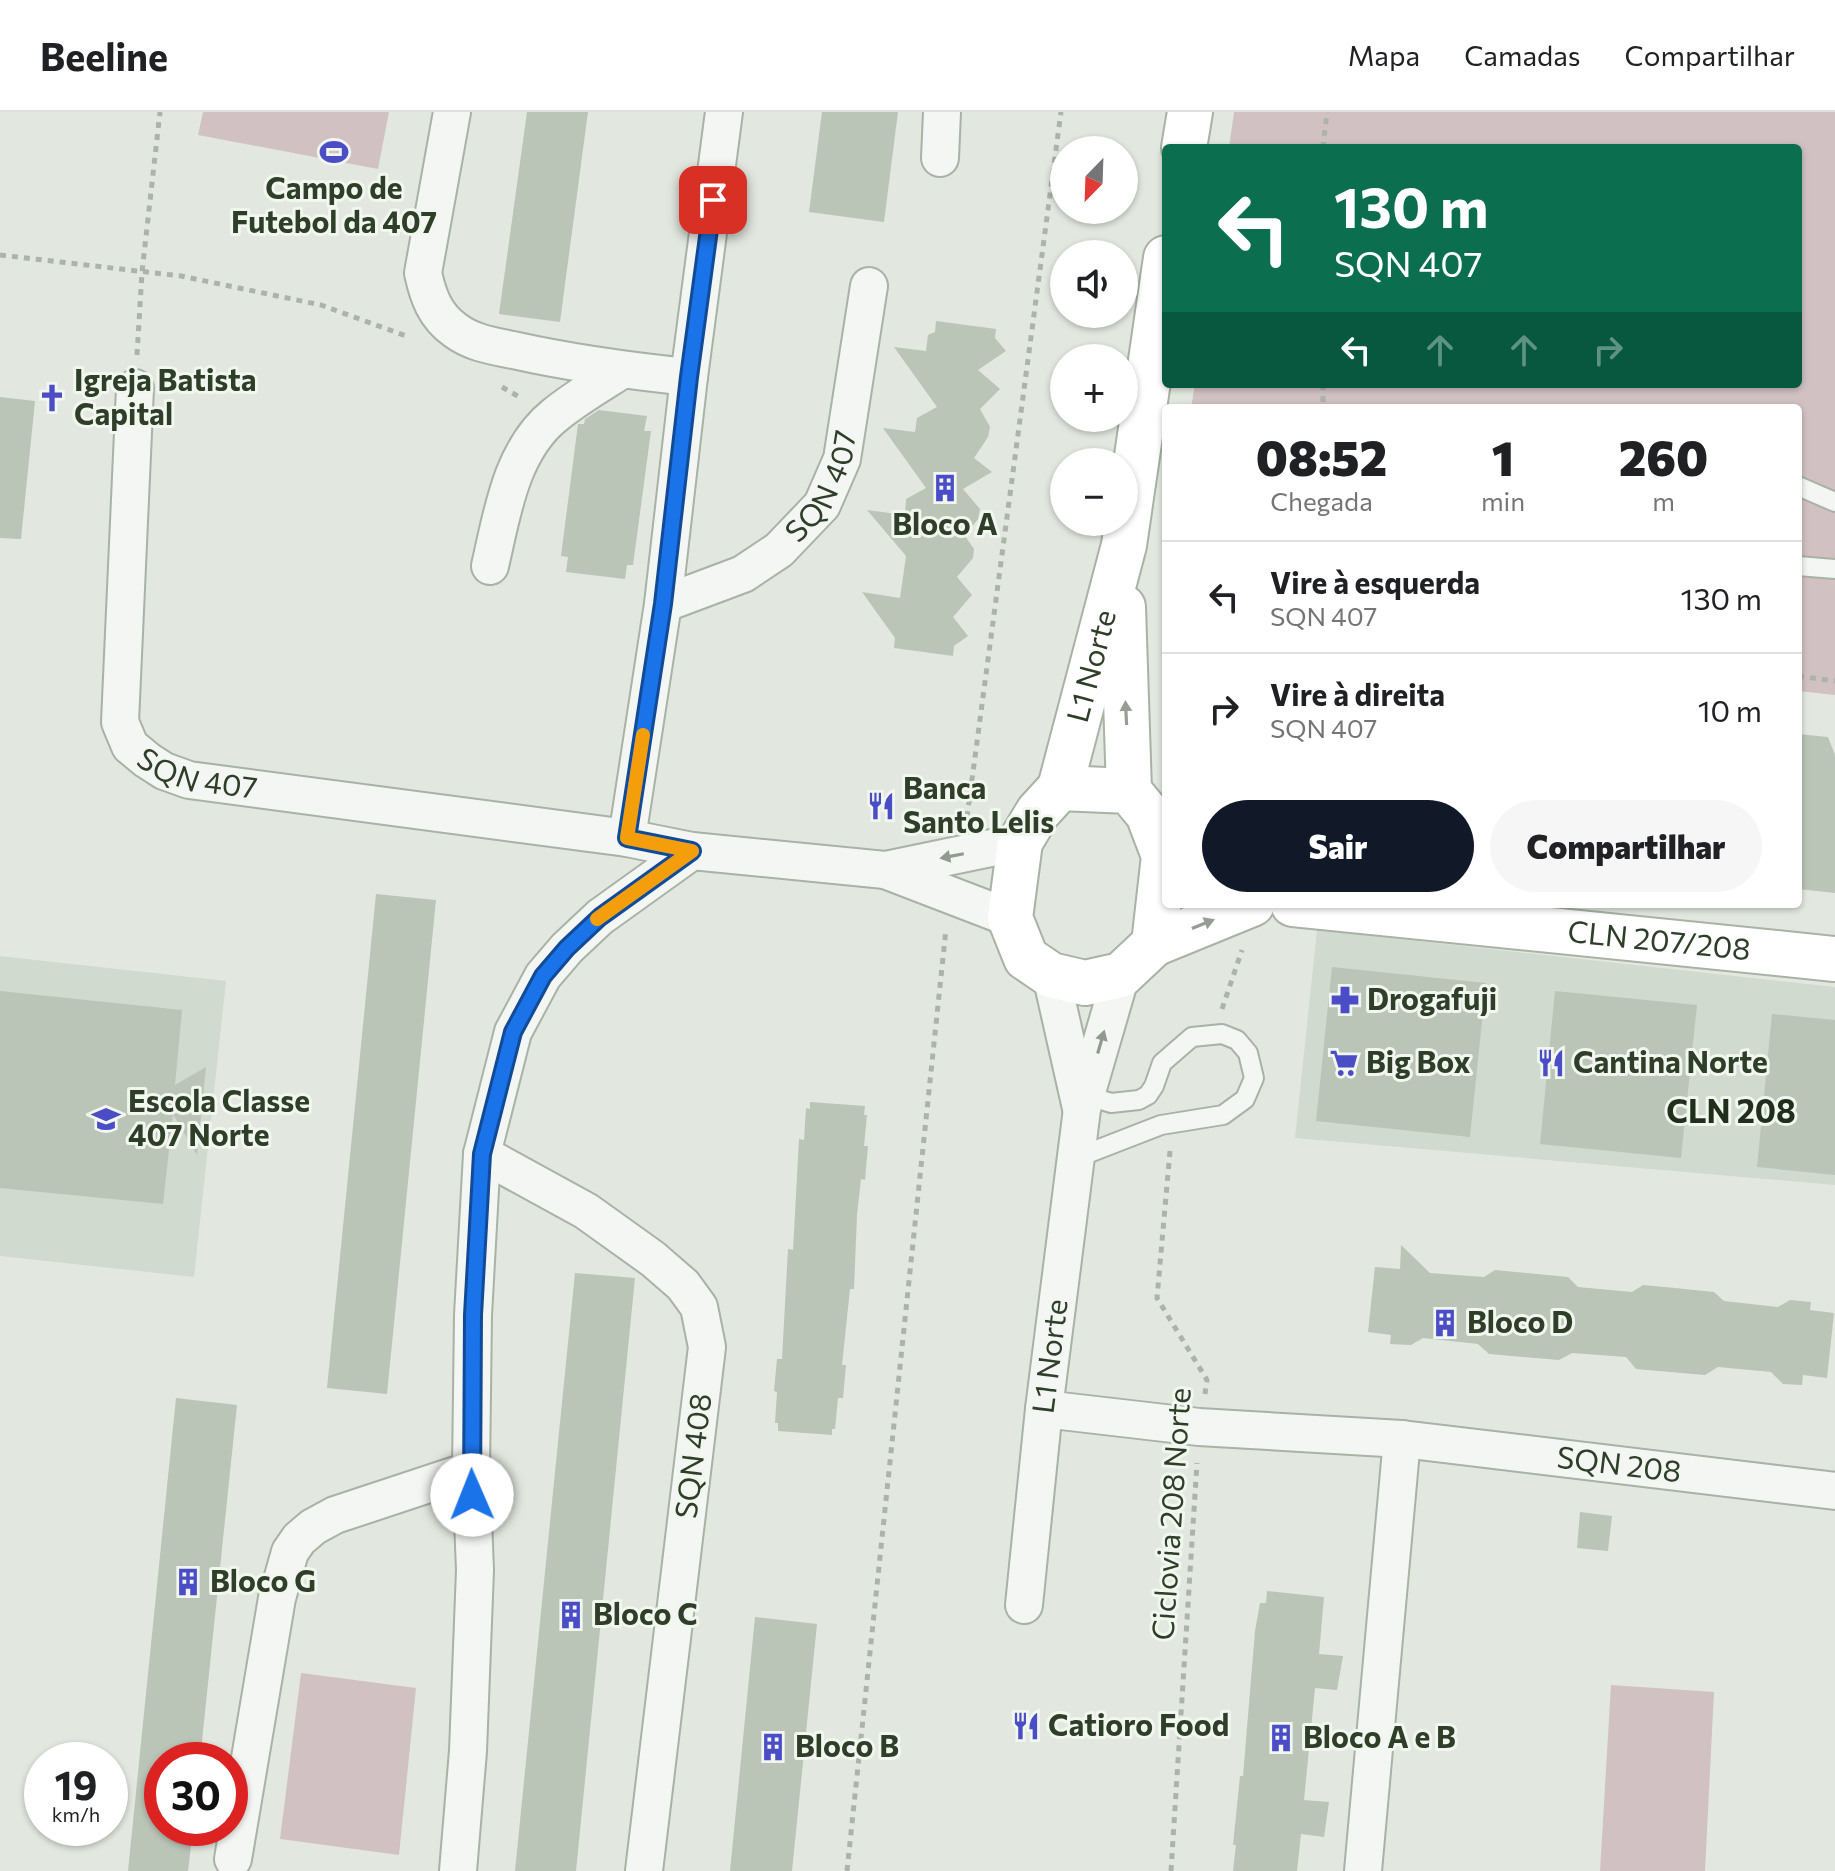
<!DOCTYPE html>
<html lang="pt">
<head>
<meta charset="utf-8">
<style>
  :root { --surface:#fff; --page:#f6f6f6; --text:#202124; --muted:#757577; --line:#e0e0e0; --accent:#111827 }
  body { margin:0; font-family:Commissioner,sans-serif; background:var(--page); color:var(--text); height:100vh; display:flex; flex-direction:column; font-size:30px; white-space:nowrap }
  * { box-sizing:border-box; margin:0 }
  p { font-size:26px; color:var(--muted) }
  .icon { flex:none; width:44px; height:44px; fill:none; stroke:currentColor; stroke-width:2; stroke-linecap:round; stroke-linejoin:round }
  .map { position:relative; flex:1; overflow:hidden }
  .drawer { position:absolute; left:1162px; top:292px; width:640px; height:504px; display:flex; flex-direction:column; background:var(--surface); border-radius:8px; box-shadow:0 2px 6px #0004 }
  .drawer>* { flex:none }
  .hud { position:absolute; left:1162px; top:32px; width:640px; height:244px; border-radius:8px; box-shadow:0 2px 6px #0004; background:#0b6e4f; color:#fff; overflow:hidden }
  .needle { width:52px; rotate:203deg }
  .controls { position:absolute; left:1050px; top:24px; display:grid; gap:16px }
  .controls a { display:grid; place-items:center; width:88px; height:88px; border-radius:50%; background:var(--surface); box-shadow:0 2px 6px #0004; font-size:40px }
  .speed { position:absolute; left:24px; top:1630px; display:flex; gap:16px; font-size:40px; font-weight:700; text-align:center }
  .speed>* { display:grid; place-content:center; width:104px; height:104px; border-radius:50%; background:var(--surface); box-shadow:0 2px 6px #0004; line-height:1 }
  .speed small { font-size:20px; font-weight:400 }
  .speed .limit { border:12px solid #d22; background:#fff; color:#111 }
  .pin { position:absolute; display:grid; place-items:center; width:68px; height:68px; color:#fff; margin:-34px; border-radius:16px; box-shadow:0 4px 12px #0006 }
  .me { position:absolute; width:88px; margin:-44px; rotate:359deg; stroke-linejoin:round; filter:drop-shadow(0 0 6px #0008) }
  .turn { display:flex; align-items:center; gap:28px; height:168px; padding:0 40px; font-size:36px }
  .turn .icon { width:104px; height:104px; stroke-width:2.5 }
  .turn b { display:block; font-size:56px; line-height:68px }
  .lanes { display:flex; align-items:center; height:76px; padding:0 40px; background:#0003; justify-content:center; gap:40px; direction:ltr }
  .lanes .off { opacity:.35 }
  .eta { display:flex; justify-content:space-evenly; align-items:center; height:136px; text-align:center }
  .eta b { font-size:48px; font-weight:800; line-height:56px }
  .button { display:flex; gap:16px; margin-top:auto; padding:16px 40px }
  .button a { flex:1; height:92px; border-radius:48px; background:var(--accent); color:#fff; font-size:32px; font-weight:800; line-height:92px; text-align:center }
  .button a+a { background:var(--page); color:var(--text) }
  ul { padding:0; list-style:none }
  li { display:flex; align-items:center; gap:24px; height:112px; padding:0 40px; border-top:2px solid var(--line) }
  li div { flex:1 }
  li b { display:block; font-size:30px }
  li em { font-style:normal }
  header { display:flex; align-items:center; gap:48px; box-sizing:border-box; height:112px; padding:0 40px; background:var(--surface); border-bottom:2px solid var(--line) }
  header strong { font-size:38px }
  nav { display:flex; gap:44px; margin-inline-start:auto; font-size:28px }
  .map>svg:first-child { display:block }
</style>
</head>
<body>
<header>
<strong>Beeline</strong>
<nav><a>Mapa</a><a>Camadas</a><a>Compartilhar</a></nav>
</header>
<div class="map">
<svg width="1835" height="1759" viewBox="0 0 1835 1759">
  <rect width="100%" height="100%" fill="#e2e8e0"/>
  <g fill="#d1dace">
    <path d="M1317 818 1835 875V1073L1295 1026Z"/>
    <path d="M0 844 226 869 194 1165 0 1144Z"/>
  </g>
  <g fill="#d1c1c3">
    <path d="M203 0H389L378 57 198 23Z"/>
    <path d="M1234 0H1835V583L1798 579V296H1191L1195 272H1798V36H1229Z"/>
    <path d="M301 1561 416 1576 399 1743 280 1727Z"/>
    <path d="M1611 1573 1714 1580 1705 1759H1600Z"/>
  </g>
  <g fill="#bac4b7">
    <path d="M527 0H588L560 210 499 202Z"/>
    <path d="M822 0H898L884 110 809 100Z"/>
    <path d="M936 209 996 217 995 226 1006 239 978 258 1000 277 980 297 990 315 988 325 974 346 992 360 963 377 980 397 978 407 965 424 974 437 973 446 957 465 972 483 953 505 968 524 954 534 953 544 894 536 895 526 862 480 900 486 906 444 867 398 905 403 906 387 926 376 883 316 915 320 917 306 937 295 894 235 926 239 928 223 935 220Z"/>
    <path d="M0 285 35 289 21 427 0 426Z"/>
    <path d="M599 298 647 304 644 319H651L633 453H627L625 467 566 460 568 445 561 444 578 312H584L585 307Z"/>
    <path d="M1798 622 1828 625 1835 643V781L1798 777Z"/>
    <path d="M376 782 436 788 387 1282 327 1276Z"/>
    <path d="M1332 855 1486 871 1470 1025 1316 1009Z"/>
    <path d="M0 879 182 898 175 973 206 955 197 1043 173 1002 163 1092 0 1076Z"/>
    <path d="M1555 879 1697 893 1681 1046 1540 1032Z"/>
    <path d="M1772 902 1835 908V1063L1757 1055Z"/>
    <path d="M810 990 865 994 864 1003H867L864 1034H868L865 1068 861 1067 857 1103 854 1177H850L842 1253H846L843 1286H838L835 1317H832V1323L778 1319V1311H775L777 1280 774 1279 777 1247H782L788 1137 793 1138 799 1027 804 1028 806 996 810 997Z"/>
    <path d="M1401 1133 1430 1161 1484 1165 1495 1158 1568 1165 1578 1175 1632 1180 1643 1173 1675 1176 1714 1180 1724 1189 1778 1195 1790 1188 1811 1190 1810 1198 1834 1201 1827 1266 1803 1263 1802 1273 1783 1272 1771 1260 1718 1255 1705 1263 1636 1257 1626 1245 1572 1241 1559 1248 1489 1242 1478 1232 1423 1226 1411 1233 1390 1232 1391 1223 1368 1220 1375 1155 1400 1157Z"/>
    <path d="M575 1161 635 1166 576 1759H515Z"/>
    <path d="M176 1286 237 1293 200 1648H162V1716H193L188 1759H128Z"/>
    <path d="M1580 1400 1612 1404 1608 1439 1577 1436Z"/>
    <path d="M1267 1479 1324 1485 1319 1542 1343 1544 1337 1578 1315 1576 1304 1688 1329 1690 1324 1725 1301 1722 1297 1759H1233L1236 1733H1233L1240 1664H1243L1255 1519 1260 1491H1266Z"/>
    <path d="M755 1505 817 1512 792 1759H730Z"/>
  </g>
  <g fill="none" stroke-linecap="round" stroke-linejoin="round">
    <defs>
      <g id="lane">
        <path d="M1798 374 1835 390"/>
        <path d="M1798 454 1835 457"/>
        <path d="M1076 1046 1161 1013 1223 1003 1245 987 1254 966 1248 941 1237 928 1222 922 1192 925 1162 951 1154 974 1148 983 1139 988 1111 991 1086 983"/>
      </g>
      <g id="street">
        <path d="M452 0 423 161C428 184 435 204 455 218 472 231 493 234 513 238 571 251 630 259 689 265"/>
        <path d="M940 46 942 0"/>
        <path id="s1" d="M135 276 120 610 130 634 147 648 164 659 189 668 627 726 692 739 885 758 1010 806"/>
        <path d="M490 454C502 402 511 338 555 303 576 286 600 272 622 258"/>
        <path id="s2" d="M663 492 743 462 779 438 822 393 842 347 869 174"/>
        <path d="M627 726 663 492 689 265 724 0"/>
        <path d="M885 758 1020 730"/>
        <path d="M1051 863 1081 996"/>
        <path d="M482 1042 586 1099 653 1147 683 1173 699 1195 707 1235 644 1759"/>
        <path id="s3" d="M1044 1297 1199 1315 1402 1327 1835 1379"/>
        <path id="s4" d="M1024 1493 1044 1297 1082 997 1121 863"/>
        <path d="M233 1747 277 1486 290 1440 299 1427 313 1415 335 1403 471 1358"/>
        <path d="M458 1759 468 1639 475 1458 471 1358 473 1203 482 1042 513 920 543 864 567 836 600 805 692 739"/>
        <path d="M1363 1759 1402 1327"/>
      </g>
      <g id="secondary">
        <path d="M1184 36 1190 0"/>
        <path d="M1123 495 1129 679"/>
        <path d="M1060 676 1129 679 1148 702 1164 744 1154 832 1121 863 1085 871 1051 863 1026 846 1010 806 1020 730 1038 700Z"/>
        <path id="s5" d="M1060 676 1124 433 1166 146"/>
        <path id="s6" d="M1293 792 1835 847"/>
        <path d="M1154 832 1252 792"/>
      </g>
    </defs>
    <use href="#lane" stroke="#a8b2a5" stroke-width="22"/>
    <use href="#street" stroke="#a8b2a5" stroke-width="40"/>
    <use href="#secondary" stroke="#a8b2a5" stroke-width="48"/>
    <g stroke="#acb4aa" stroke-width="5" stroke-dasharray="6 6" stroke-linecap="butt">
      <path d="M1323 36 1327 0"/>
      <path d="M0 143 181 164 321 193 409 225"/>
      <path d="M137 243 142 160 160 0"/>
      <path d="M1323 272V296"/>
      <path d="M502 275 521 286"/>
      <path d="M1798 564 1835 569"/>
      <path d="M967 705 1061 0"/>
      <path d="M1222 897 1242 838"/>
      <path d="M1170 1039 1157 1186 1207 1268 1205 1282"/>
      <path d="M847 1759 946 817"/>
      <path d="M1171 1759 1197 1351"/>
    </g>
    <use href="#lane" stroke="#f3f6f2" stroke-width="18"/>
    <use href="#street" stroke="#f3f6f2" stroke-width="36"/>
    <use href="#secondary" stroke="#fff" stroke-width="44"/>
  </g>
  <defs><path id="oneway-solid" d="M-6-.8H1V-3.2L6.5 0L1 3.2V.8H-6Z" transform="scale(2)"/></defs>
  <g fill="#969e94">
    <use href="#oneway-solid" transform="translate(1126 601) rotate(-93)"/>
    <use href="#oneway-solid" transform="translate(1203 812) rotate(-22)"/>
  </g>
  <g fill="#909a8e">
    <use href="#oneway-solid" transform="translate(952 744) rotate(169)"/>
    <use href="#oneway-solid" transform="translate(1101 930) rotate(-74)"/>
  </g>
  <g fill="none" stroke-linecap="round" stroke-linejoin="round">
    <defs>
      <path id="route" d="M472 1383 473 1203 482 1042 513 920 543 864 567 836 600 805 692 739 627 726 663 492 689 265 713 88"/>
    </defs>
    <use href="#route" stroke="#114b97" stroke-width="20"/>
    <use href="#route" stroke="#1a73e8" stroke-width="14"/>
    <path stroke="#f59e0b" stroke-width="14" d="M597 807 692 739 627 726 643 623"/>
  </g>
  <defs>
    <symbol id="stadium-bare" viewBox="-9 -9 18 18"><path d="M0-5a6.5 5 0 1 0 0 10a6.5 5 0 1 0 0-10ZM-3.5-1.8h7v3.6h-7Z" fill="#4b4dc7" stroke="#f1f6ef" stroke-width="2.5" paint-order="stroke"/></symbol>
    <symbol id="church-bare" viewBox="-9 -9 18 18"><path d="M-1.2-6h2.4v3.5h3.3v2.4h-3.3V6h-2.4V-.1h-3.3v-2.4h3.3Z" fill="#4b4dc7" stroke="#f1f6ef" stroke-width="2.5" paint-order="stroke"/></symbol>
    <symbol id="building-bare" viewBox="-9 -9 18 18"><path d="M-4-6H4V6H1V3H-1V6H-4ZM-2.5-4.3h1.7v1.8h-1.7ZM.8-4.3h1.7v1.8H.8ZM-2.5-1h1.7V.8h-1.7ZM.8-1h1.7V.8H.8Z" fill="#4b4dc7" stroke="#f1f6ef" stroke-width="2.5" paint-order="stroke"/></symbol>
    <symbol id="restaurant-bare" viewBox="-9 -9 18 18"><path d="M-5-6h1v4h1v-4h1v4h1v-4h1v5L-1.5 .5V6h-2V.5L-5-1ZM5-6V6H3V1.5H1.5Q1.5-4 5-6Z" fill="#4b4dc7" stroke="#f1f6ef" stroke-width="2.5" paint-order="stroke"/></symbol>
    <symbol id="pharmacy-bare" viewBox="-9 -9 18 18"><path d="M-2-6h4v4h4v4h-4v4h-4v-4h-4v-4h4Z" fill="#4b4dc7" stroke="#f1f6ef" stroke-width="2.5" paint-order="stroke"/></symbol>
    <symbol id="supermarket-bare" viewBox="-9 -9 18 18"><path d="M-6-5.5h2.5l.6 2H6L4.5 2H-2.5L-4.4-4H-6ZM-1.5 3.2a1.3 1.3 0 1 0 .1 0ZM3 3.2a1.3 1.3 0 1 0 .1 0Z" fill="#4b4dc7" stroke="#f1f6ef" stroke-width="2.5" paint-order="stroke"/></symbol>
    <symbol id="school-bare" viewBox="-9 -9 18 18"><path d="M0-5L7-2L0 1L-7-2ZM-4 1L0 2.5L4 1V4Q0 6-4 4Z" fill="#4b4dc7" stroke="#f1f6ef" stroke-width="2.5" paint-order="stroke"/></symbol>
  </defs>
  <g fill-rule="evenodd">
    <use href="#stadium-bare" x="314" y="20" width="40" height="40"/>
    <use href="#church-bare" x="32" y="266" width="40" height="40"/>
    <use href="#building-bare" x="925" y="356" width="40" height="40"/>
    <use href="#restaurant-bare" x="861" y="674" width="40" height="40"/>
    <use href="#pharmacy-bare" x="1325" y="868" width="40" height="40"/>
    <use href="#supermarket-bare" x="1324" y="931" width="40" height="40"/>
    <use href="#restaurant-bare" x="1531" y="931" width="40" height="40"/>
    <use href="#school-bare" x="86" y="987" width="40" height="40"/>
    <use href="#building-bare" x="1425" y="1191" width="40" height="40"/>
    <use href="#building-bare" x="168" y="1450" width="40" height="40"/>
    <use href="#building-bare" x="551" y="1483" width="40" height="40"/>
    <use href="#restaurant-bare" x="1006" y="1594" width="40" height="40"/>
    <use href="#building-bare" x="1261" y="1606" width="40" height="40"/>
    <use href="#building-bare" x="753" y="1615" width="40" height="40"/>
  </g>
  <g text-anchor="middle" stroke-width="6" stroke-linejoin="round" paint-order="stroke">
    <g font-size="30" font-weight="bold" fill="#2e3e29" stroke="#f1f6ef" text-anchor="start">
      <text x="334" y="87" text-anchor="middle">Campo de<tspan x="334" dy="34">Futebol da 407</tspan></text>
      <text x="74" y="279">Igreja Batista<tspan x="74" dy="34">Capital</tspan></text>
      <text x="945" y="423" text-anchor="middle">Bloco A</text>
      <text x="903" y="687">Banca<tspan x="903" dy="34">Santo Lelis</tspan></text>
      <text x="1367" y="898">Drogafuji</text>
      <text x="1366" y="961">Big Box</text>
      <text x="1573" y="961">Cantina Norte</text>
      <text x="128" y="1000">Escola Classe<tspan x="128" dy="34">407 Norte</tspan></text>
      <text x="1467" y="1221">Bloco D</text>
      <text x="210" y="1480">Bloco G</text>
      <text x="593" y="1513">Bloco C</text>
      <text x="1048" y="1624">Catioro Food</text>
      <text x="1303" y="1636">Bloco A e B</text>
      <text x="795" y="1645">Bloco B</text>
    </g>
    <g font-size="30" fill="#2e3e29" stroke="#f1f6ef">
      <text dy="10" stroke="none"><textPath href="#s2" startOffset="208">SQN 407</textPath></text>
      <text dy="10" stroke="none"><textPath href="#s5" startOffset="126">L1 Norte</textPath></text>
      <text dy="10" stroke="none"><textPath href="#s1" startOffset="436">SQN 407</textPath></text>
      <text dy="10" stroke="none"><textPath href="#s6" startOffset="368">CLN 207/208</textPath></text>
      <text dy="10" stroke="none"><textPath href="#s4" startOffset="250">L1 Norte</textPath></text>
      <text transform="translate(694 1344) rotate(-83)" y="10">SQN 408</text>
      <text dy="10" stroke="none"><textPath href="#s3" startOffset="578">SQN 208</textPath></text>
      <text transform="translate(1172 1402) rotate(-86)" y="10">Ciclovia 208 Norte</text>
    </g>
    <g font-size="32" font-weight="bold" fill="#1f2f1b" stroke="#f1f6ef">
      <text x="1731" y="1011">CLN 208</text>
    </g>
  </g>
</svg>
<div class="controls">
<a><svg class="needle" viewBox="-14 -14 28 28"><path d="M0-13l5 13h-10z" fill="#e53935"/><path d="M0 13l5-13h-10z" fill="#757577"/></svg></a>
<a><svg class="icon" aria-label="sound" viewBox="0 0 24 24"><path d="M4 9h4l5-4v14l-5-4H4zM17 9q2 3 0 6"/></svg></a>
<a>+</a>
<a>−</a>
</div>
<div class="speed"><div>19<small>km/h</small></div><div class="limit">30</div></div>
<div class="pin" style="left:713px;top:88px;background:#d93025"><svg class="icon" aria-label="arrive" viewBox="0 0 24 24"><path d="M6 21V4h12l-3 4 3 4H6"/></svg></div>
<svg class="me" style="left:472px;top:1383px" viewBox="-20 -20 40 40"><circle r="19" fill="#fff"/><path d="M0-13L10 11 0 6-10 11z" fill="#1a73e8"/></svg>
<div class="hud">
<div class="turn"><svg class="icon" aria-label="left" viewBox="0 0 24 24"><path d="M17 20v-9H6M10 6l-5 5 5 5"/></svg><div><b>130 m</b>SQN 407</div></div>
<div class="lanes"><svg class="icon" aria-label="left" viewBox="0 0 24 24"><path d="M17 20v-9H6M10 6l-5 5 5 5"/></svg><svg class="icon off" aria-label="ahead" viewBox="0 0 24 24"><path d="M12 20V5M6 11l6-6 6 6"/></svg><svg class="icon off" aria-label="ahead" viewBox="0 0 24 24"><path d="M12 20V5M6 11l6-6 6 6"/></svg><svg class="icon off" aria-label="right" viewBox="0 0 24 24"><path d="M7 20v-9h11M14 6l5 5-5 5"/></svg></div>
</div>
<section class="drawer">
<div class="eta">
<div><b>08:52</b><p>Chegada</p></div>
<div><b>1</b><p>min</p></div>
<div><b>260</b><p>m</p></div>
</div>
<ul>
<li><svg class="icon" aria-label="left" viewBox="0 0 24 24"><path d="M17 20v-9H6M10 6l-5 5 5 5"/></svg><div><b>Vire à esquerda</b><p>SQN 407</p></div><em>130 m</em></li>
<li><svg class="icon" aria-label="right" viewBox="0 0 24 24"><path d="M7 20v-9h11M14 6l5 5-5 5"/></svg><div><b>Vire à direita</b><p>SQN 407</p></div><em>10 m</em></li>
</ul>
<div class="button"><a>Sair</a><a>Compartilhar</a></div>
</section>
</div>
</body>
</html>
